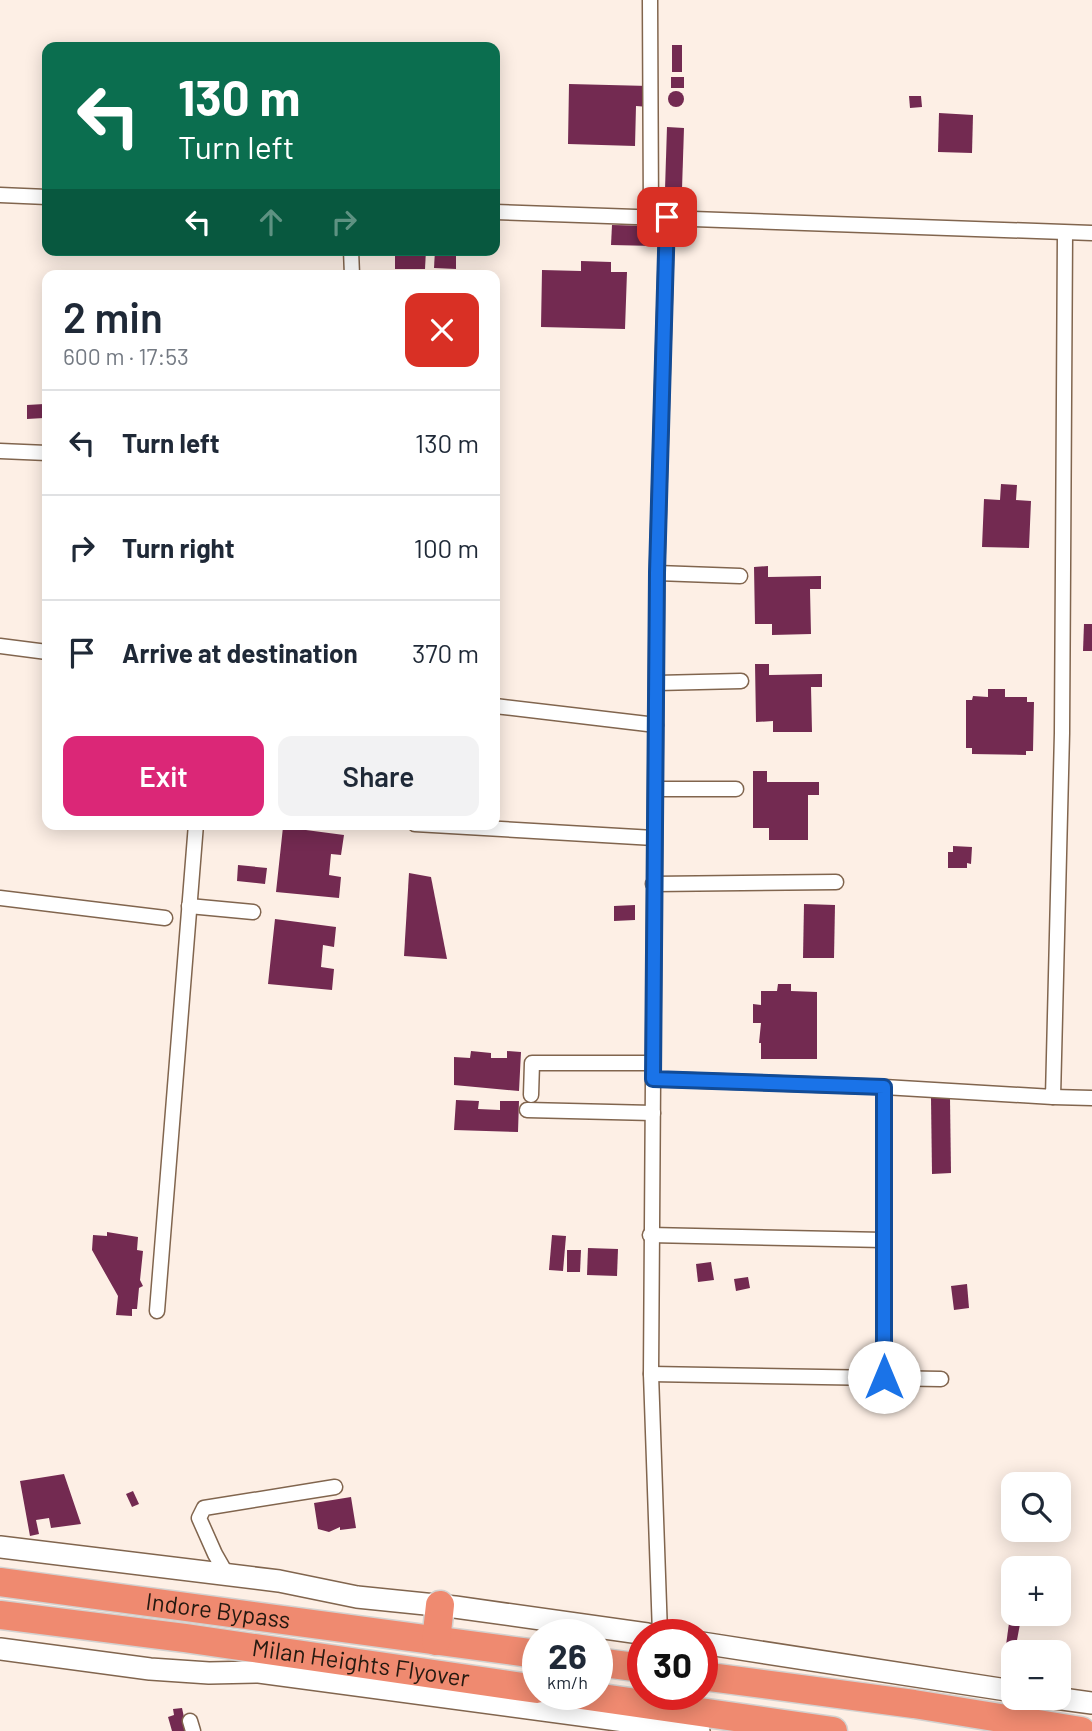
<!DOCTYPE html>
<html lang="en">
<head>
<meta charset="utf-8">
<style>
  :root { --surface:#fff; --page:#f2f2f3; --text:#1f2937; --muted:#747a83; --line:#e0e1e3; --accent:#db2777 }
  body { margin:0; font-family:Barlow,sans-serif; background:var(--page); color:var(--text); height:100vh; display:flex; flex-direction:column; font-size:26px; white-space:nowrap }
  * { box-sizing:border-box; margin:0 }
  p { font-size:23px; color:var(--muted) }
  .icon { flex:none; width:38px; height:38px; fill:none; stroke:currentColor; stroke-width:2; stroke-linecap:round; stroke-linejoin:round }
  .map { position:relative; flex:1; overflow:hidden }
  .panel { position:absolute; left:42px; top:270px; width:458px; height:560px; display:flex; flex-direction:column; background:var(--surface); border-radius:14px; box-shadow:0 4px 18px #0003 }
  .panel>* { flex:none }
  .guide { position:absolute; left:42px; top:42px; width:458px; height:214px; border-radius:14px; box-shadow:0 4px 18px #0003; background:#0b6e4f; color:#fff; overflow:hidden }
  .controls { position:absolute; left:1001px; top:1472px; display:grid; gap:14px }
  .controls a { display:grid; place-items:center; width:70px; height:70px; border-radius:14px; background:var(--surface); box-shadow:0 4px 18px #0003; font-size:35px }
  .speed { position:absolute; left:522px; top:1619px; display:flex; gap:14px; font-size:35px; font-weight:700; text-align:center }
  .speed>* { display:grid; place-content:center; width:91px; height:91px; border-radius:50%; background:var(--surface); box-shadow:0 4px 18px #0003; line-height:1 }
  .speed small { font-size:18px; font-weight:400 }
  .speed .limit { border:10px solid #d22; background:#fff; color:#111 }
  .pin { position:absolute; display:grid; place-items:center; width:60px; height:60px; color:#fff; margin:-30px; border-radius:14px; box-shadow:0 4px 10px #0006 }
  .me { position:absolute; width:77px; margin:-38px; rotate:0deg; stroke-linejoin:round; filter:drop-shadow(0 0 5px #0008) }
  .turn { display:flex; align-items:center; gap:24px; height:147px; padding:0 21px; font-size:32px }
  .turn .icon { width:91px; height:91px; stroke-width:2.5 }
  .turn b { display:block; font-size:49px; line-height:60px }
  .lanes { display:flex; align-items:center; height:66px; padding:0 21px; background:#0003; justify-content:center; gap:35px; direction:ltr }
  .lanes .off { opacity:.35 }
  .round { display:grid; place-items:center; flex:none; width:74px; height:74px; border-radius:14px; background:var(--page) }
  .headline { display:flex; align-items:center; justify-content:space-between; height:119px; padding:0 21px }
  h1 { font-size:42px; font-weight:600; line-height:52px }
  .button { display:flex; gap:14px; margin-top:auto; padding:14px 21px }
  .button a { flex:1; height:80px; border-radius:14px; background:var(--accent); color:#fff; font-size:28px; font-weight:600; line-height:80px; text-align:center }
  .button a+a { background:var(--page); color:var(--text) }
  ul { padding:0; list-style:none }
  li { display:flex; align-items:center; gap:21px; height:105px; padding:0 21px; border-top:2px solid var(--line) }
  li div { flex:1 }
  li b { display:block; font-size:26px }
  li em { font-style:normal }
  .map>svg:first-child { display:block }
</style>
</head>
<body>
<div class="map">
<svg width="1092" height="1731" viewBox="0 0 1092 1731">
  <rect width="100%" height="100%" fill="#fdefe5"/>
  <g fill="#732a51">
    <rect x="672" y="45" width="10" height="27"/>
    <rect x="671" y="77" width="13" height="11"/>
    <path d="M569 84 649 86V107L636 106 635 146 568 144Z"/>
    <circle cx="676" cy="99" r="8"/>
    <path d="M909 96H921L922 107 910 108Z"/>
    <path d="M939 113 973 115 972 153 938 152Z"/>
    <path d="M667 127 684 128 682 189H665Z"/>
    <path d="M612 225 655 226V246L611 245Z"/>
    <path d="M395 250H426L425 269H395Z"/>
    <path d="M435 250H456V269L434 268Z"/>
    <path d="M581 261 611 262V272H627L625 329 541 327 542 270 581 271Z"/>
    <path d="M44 404V418L27 419V405Z"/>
    <path d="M1001 484 1017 485 1016 500 1031 501 1029 548 982 547 984 499 1000 500Z"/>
    <path d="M768 566V577L821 576V589H810L811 634 772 635V624H755L754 567Z"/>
    <path d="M1084 624H1092V651H1083Z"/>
    <path d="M755 664H769V675L822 674V687H811L812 732H773V721L756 722Z"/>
    <path d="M988 689H1005V697H1027V702H1034L1033 751H1026V755L972 754V748H966V700H972L973 696 988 697Z"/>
    <path d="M753 771H767V782H819V795H808V840H769V828H753Z"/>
    <path d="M283 827 344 835 341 855 331 854 329 875 341 877 339 898 276 892Z"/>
    <path d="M953 846 972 847 971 864 967 863V868H948V852H953Z"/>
    <path d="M238 865 267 868 265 884 237 881Z"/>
    <path d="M409 873 431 877 447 959 404 956Z"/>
    <path d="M804 904 835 905 834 958H803Z"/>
    <path d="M635 905V920L614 921V906Z"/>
    <path d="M275 919 336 927 334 947 323 945 321 967 334 969 332 990 268 984Z"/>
    <path d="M778 984H791V991L817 992V1059H761V1043H759L761 1023H753V1004L761 1005V991H777Z"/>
    <path d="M471 1051 491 1053V1058H507V1051L521 1052 519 1091 454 1085V1057L470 1058Z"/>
    <path d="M931 1098H950L951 1173 932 1174Z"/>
    <path d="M456 1100 479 1101 478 1109 500 1110V1101H519L518 1132 454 1130Z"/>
    <path d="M107 1232 138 1237 137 1250 143 1251 140 1280 143 1286 139 1288 137 1309H132V1316L116 1315 118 1296 92 1250 93 1235 107 1236Z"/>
    <path d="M552 1235 566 1236 563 1271 549 1270Z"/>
    <path d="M588 1248 618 1249 617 1276 587 1275Z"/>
    <path d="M567 1250H581L580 1272H567Z"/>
    <path d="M711 1262 714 1280 698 1282 696 1264Z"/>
    <path d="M748 1277 750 1288 736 1291 734 1279Z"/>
    <path d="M967 1284 969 1308 954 1310 951 1286Z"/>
    <path d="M64 1474 81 1524 51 1528 49 1518 36 1520 39 1534 30 1536 20 1481Z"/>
    <path d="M133 1491 139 1504 132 1507 126 1494Z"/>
    <path d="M351 1497 356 1528 340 1530V1527L329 1532 318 1529 314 1503Z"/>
    <path d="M1009 1623 1020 1624 1013 1661 1004 1660Z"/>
    <path d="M182 1708 187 1731H172L168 1717 174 1715 173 1709Z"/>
  </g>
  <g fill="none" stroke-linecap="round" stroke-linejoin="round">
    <defs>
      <g id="street">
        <path d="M650 0 651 217"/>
        <path d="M0 195 47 197"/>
        <path d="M495 212 1092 233"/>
        <path d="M667 217 657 573 653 1079 884 1087 1053 1097 1062 733 1065 233"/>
        <path d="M351 250 352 275"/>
        <path d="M0 451 47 453"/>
        <path d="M657 573 740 576"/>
        <path d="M0 646 47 652"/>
        <path d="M657 683 741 681"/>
        <path d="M495 706 656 725"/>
        <path d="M656 789H736"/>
        <path d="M415 824 654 838"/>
        <path d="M653 884 836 882"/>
        <path d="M0 898 165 918"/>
        <path d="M189 906 253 912"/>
        <path d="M653 1079 651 1374 660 1634"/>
        <path d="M884 1087V1377"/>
        <path d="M531 1095 532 1063H653"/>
        <path d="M1053 1097 1092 1098"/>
        <path d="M527 1110 653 1113"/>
        <path d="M650 1235 884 1240"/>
        <path d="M157 1311 196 824"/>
        <path d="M651 1374 941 1379"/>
        <path d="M227 1575 215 1554 199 1518 204 1508 335 1487"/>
        <path d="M190 1721 193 1731"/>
      </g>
      <g id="secondary">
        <path d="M0 1547 279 1581 357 1597 455 1607 647 1634"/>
        <path d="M702 1643 1013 1691"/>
        <path d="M0 1649 150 1669 209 1673 259 1672 699 1731"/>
        <path d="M1055 1698 1092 1703"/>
      </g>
      <g id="highway">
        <path id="s1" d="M0 1582 537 1654"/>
        <path id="s2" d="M0 1615 185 1638 537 1689"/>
        <path d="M436 1641 440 1605"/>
        <path d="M597 1662 642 1668"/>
        <path d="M702 1676 914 1704 1081 1731"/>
        <path d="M574 1694 833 1731"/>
      </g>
    </defs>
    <use href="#street" stroke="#81654e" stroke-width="17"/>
    <use href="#secondary" stroke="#81654e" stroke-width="24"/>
    <use href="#highway" stroke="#d3d1cf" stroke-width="31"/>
    <use href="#street" stroke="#fff" stroke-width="14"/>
    <use href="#secondary" stroke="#fff" stroke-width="21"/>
    <use href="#highway" stroke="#ef8a70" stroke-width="28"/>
  </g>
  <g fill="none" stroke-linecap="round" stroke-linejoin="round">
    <defs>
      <path id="route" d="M667 217 657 573 653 1079 884 1087V1377"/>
    </defs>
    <use href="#route" stroke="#114b97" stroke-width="18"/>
    <use href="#route" stroke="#1a73e8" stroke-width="12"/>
  </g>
  <g text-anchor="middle" stroke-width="7" stroke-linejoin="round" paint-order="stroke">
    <g font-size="24" fill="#241910" stroke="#fff">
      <text dy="8" stroke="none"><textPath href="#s1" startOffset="220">Indore Bypass</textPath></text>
      <text dy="8" stroke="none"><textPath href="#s2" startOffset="364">Milan Heights Flyover</textPath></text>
    </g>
  </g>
</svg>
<div class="controls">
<a><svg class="icon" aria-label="search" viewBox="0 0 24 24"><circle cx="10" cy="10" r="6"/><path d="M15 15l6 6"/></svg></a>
<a>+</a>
<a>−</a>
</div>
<div class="speed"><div>26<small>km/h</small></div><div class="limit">30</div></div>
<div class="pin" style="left:667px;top:217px;background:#d93025"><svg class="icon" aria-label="arrive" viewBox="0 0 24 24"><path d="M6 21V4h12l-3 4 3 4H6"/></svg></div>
<svg class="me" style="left:884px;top:1377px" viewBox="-20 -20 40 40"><circle r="19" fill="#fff"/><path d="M0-13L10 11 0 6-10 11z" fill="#1a73e8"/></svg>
<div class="guide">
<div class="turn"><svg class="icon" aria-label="left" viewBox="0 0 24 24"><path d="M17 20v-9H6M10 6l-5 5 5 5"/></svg><div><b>130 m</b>Turn left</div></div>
<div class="lanes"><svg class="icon" aria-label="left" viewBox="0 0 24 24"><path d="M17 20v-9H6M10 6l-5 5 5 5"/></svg><svg class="icon off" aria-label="ahead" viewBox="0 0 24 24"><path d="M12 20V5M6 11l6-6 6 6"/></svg><svg class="icon off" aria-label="right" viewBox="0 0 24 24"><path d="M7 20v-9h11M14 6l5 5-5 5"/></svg></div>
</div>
<section class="panel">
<div class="headline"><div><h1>2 min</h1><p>600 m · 17:53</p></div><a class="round" style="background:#d93025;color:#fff"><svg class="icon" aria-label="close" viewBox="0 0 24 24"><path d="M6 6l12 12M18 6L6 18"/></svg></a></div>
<ul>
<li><svg class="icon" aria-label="left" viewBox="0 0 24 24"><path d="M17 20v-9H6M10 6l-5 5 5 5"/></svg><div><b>Turn left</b></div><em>130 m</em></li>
<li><svg class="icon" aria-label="right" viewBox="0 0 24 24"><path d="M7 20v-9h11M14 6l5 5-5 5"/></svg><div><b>Turn right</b></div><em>100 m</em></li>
<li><svg class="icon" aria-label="arrive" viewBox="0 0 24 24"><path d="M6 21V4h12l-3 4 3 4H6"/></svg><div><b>Arrive at destination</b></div><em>370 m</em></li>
</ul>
<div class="button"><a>Exit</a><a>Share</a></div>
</section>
</div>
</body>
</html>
